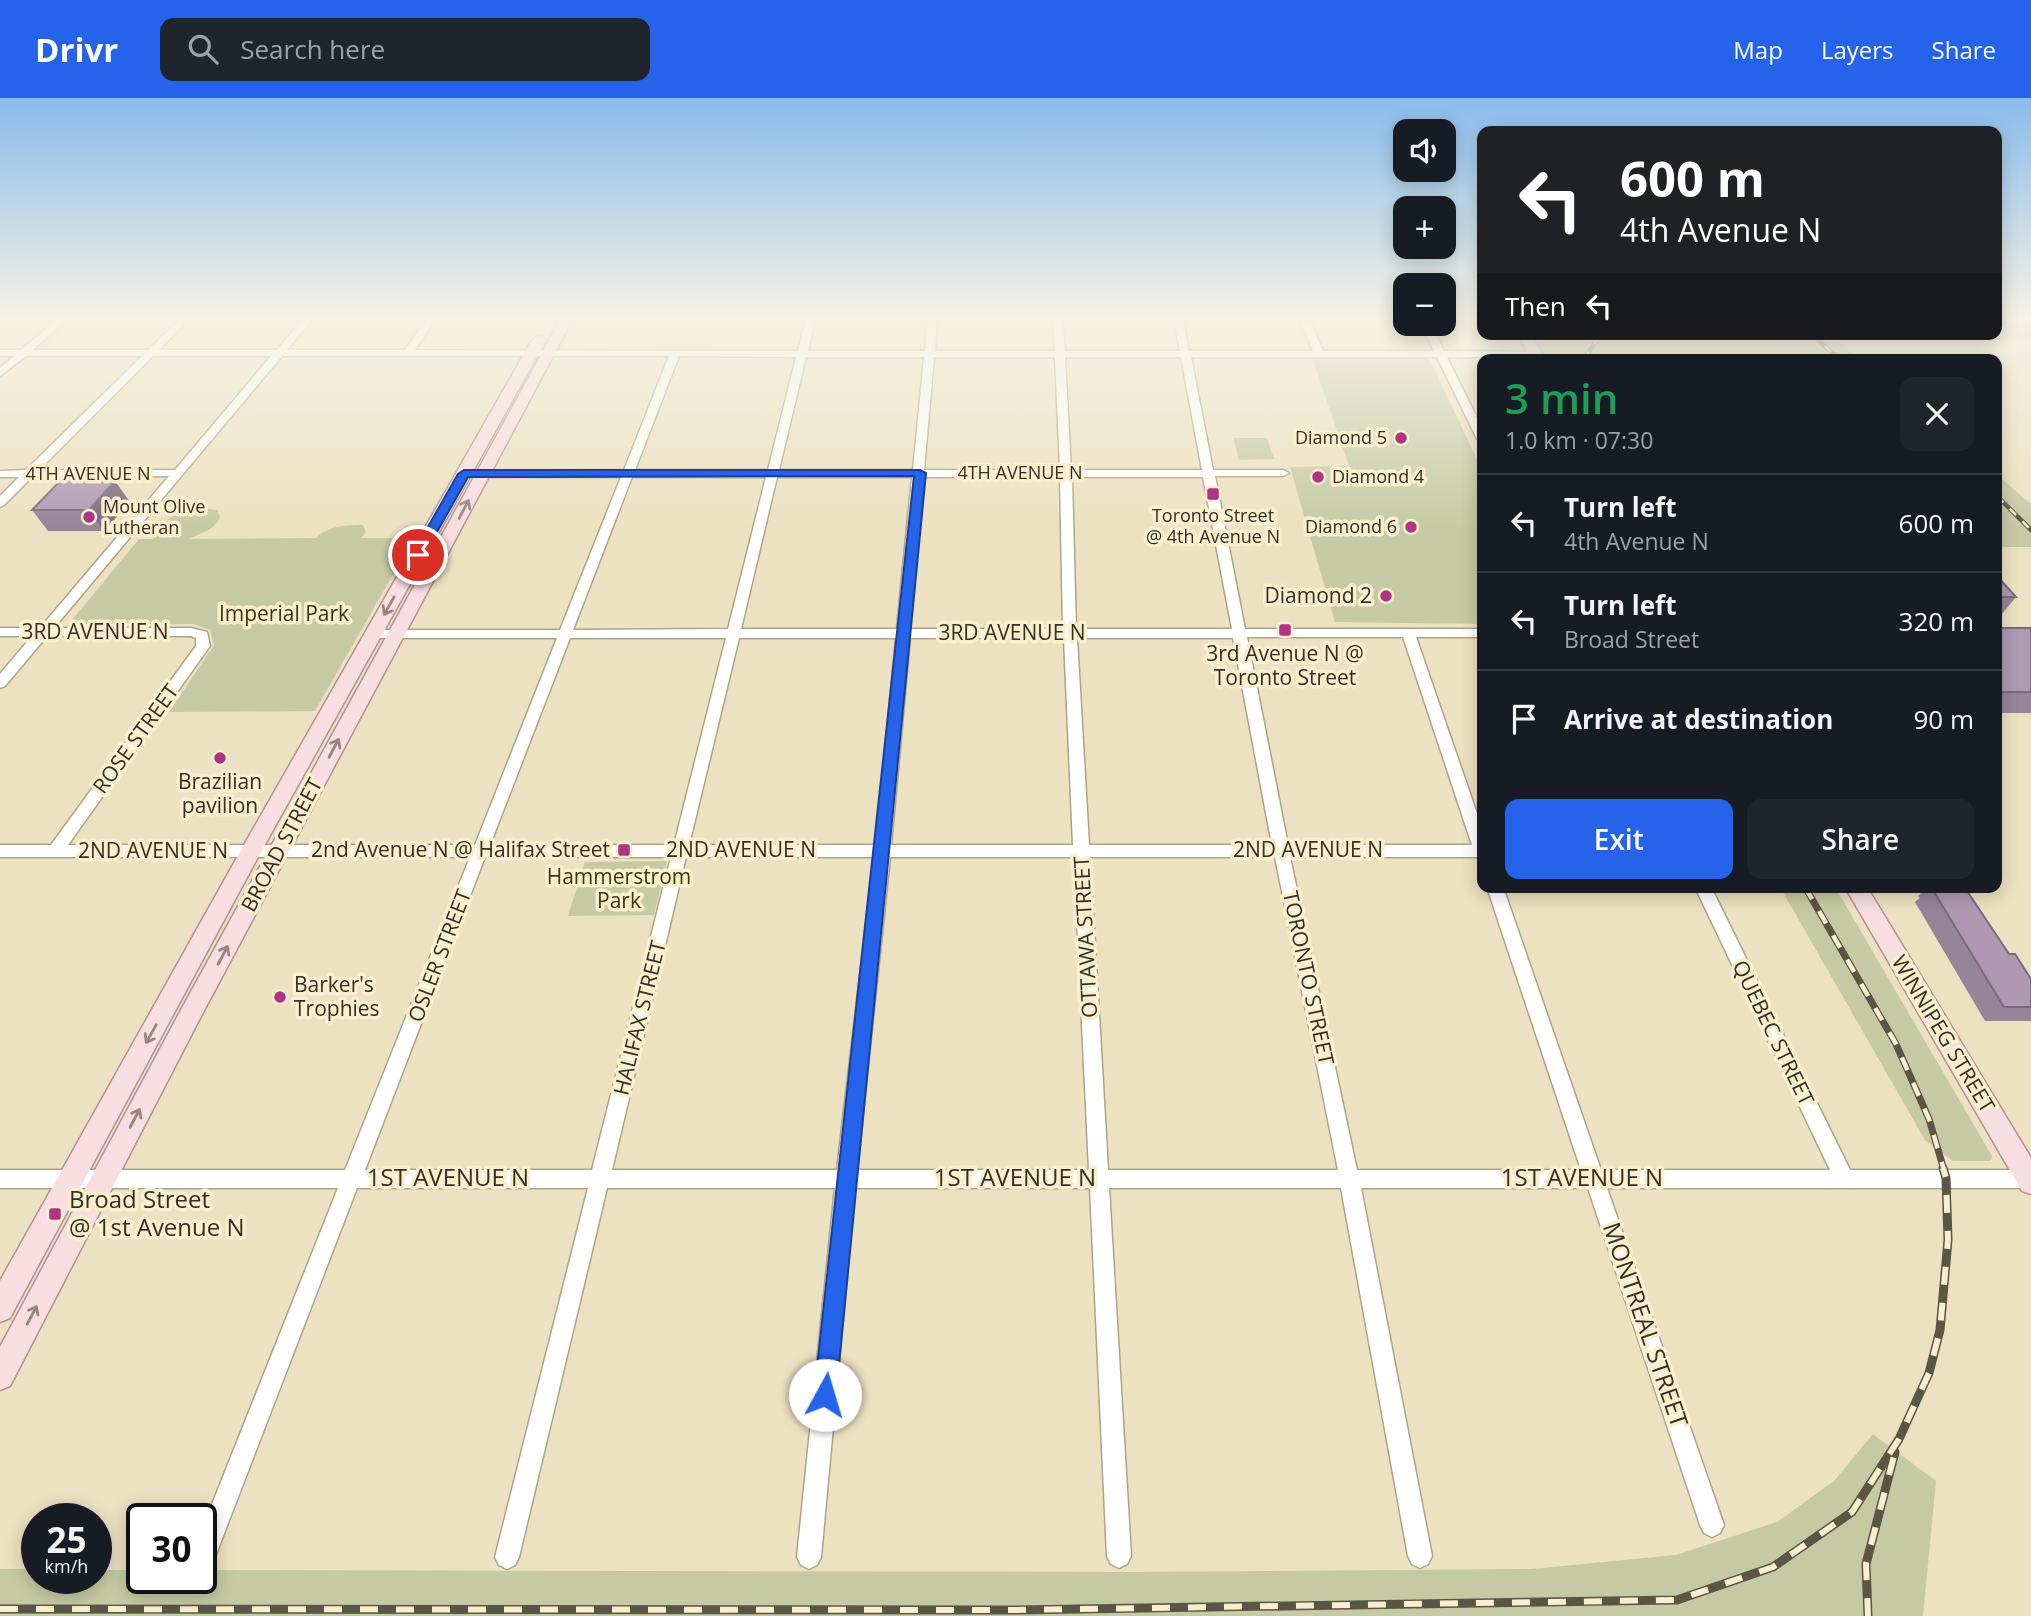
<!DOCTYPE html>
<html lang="en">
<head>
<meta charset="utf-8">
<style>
  :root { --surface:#171b24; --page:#20242c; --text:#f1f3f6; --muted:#9ea1a6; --line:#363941; --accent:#2563eb }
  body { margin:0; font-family:"Open Sans",sans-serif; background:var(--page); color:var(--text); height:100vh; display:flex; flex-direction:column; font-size:26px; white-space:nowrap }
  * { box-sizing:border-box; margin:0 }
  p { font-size:23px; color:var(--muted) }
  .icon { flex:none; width:38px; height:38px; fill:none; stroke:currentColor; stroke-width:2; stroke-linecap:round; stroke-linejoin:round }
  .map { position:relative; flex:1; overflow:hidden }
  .sheet { position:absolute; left:1477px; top:256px; width:525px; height:539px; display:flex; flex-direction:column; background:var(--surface); border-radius:14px; box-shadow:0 4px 18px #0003 }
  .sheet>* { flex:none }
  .hud { position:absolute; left:1477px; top:28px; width:525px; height:214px; border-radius:14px; box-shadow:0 4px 18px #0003; background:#202124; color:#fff; overflow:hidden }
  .buttons { position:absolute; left:1393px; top:21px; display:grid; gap:14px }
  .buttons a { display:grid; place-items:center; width:63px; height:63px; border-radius:14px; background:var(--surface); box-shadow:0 4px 18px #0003; font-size:35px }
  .speed { position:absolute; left:21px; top:1405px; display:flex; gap:14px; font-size:35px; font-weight:700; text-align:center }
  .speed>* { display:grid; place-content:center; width:91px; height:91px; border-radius:50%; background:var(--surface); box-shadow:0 4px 18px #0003; line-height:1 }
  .speed small { font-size:18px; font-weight:400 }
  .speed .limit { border:4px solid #111; border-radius:10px; background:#fff; color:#111 }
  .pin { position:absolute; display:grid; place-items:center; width:60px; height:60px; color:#fff; margin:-30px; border:4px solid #fff; border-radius:50%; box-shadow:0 2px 7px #0007 }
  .me { position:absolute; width:77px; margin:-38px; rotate:6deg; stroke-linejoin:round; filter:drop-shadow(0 0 5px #0008) }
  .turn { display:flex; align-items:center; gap:24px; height:147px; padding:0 28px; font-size:32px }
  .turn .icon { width:91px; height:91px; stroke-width:2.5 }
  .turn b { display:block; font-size:49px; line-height:60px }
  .then { display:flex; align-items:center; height:66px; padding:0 28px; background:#0003; gap:14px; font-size:26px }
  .round { display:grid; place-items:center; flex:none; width:74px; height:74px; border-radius:14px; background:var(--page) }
  .overview { display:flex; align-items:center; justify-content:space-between; height:119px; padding:0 28px }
  h1 { font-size:42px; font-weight:600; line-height:52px; color:#1e9e55 }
  .cta { display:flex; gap:14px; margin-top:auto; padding:14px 28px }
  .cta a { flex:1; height:80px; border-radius:14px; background:var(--accent); color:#fff; font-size:28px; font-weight:600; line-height:80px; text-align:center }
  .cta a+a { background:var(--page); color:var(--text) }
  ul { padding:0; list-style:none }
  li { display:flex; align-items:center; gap:21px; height:98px; padding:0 28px; border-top:2px solid var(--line) }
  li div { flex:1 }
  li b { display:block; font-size:26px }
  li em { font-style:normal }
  header { display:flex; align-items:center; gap:42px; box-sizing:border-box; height:98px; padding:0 35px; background:var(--accent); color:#fff }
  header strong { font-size:33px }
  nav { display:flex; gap:38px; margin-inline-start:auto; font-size:24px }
  .search { width:490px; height:63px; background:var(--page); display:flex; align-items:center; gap:18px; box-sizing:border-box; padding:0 24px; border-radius:14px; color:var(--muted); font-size:26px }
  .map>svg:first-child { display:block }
</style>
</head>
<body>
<header>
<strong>Drivr</strong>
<div class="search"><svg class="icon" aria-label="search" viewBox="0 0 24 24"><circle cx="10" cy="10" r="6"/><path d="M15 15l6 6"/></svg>Search here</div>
<nav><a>Map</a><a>Layers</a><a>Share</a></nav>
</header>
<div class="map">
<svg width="2031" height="1518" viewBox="0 0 2031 1518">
  <rect width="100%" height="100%" fill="#ece1c1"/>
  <g fill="#c6caa4">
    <path d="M1997 219H2031V242H1837L1858 261H1548L1534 236H1997Z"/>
    <path d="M1312 260H1429L1482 372V526L1335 524 1290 369 1349 368Z"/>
    <path d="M1233 340H1267L1274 361 1239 362Z"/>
    <path d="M1997 377 2031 406V449H1997Z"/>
    <path d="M195 409 217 412 220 419C214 433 200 435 189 441L316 440C328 428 345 427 363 427L366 434 361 440H414L315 613 169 614 214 547 210 532 193 526 68 527 139 441H154L152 438C165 421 175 415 195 409Z"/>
    <path d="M667 763 654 817 568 818 585 764Z"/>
    <path d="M1780 789H1835L1992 1058 1990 1063H1953L1925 1042Z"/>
    <path d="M1873 1336 1936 1383 1923 1518H0V1471H37V1480H96V1472H142V1480H201V1472L1137 1474 1531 1471 1676 1457 1777 1424 1834 1383Z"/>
  </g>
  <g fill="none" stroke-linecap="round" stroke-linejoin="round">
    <defs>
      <path id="minor" d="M60 219H70L33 252H148L182 219H191L159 252H277L305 219H314L287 252H405L428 219H437L415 252 798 253 806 219H815L808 253H925L928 219H937L935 253H1055L1053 219H1062L1065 253H1180L1173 219H1182L1189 253H1313L1299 219H1308L1323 253H1434L1421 226H1431L1444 253 1539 254V258L1535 259H1447L1482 330V344L1477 341 1437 259H1191L1213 372H1283L1289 375 1283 378H1215L1245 531H1482V539H1416L1482 730V759H1290L1357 1072H1581L1487 789H1503L1601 1072H1830L1695 789H1711L1850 1072H2029L2031 1090H1607L1724 1427 1720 1435 1712 1439 1704 1435 1700 1427 1588 1090H1361L1432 1458 1428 1466 1420 1470 1412 1466 1408 1458 1341 1090H1109L1131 1458 1127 1466 1119 1470 1111 1466 1107 1458 1090 1090H855L821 1459 817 1467 809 1471 801 1467 797 1459 835 1090H607L519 1459 515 1467 507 1471 499 1467 495 1459 588 1090H357L215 1459 211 1467 201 1470V1434L338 1090H0V1072H345L470 759H0V747H51L196 548V540L191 538H47L5 588 0 590V576L32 538H0V530H40L169 378 32 379 4 407 0 409V398L19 379H0V373L26 372 142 258H26L0 278V270L14 258H0V252H21ZM153 258H271L175 372H39ZM282 258H669L624 372 464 373 458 376 464 379H621L560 532H373L366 536 373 540H557L475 747H68L210 548 207 534 191 530H54ZM679 258 796 259 768 372H635ZM806 259H924L913 372H779ZM934 259H1055L1060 372H924ZM1065 259H1181L1202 372H1071ZM632 379H766L728 531 573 532ZM777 379H912L897 531H741ZM924 379H1060L1063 531H910ZM1072 379H1203L1232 531H1076ZM1247 539H1403L1472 747H1288ZM570 540H726L674 747H490ZM739 540H896L876 747H689ZM910 540H1064L1073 747H891ZM1077 540H1233L1272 747H1089ZM485 759H671L592 1072H365ZM686 759H874L837 1072H612ZM890 759H1074L1089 1072H857ZM1090 759H1275L1338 1072H1108Z"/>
      <g id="major">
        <path d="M562 219H574L198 924 10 1288 0 1292V1249L182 910Z"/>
        <path d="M1518 236H1531L1545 261H1531Z"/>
        <path d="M539 238 546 242 258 759 10 1220 0 1224V1183L244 747 532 242Z"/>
        <path d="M1845 789H1867L2031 1060V1096L2022 1093Z"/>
      </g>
    </defs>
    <use href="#minor" stroke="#aea486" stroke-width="3"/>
    <use href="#major" stroke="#b19292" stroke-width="3"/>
    <use href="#minor" fill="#fff" fill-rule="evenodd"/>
    <use href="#major" fill="#f8dde1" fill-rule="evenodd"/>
    <defs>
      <g id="rail-far2">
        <path d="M1811 236 1839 261"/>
        <path d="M1584 261 1601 236"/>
        <path d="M1997 398 2031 432"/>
      </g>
      <path id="rail-far1" d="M1805 789 1896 946 1929 1021 1944 1072"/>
      <g id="rail">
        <path d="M0 1511 1014 1512 1677 1502 1773 1469 1852 1414 1899 1341 1929 1275 1940 1232 1948 1142 1946 1080 1943 1070"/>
        <path d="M1868 1518 1866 1466 1895 1354"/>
      </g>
    </defs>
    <use href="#rail-far2" stroke="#5a5544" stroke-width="4.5"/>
    <use href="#rail-far1" stroke="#5a5544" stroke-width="7"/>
    <use href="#rail" stroke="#5a5544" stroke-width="9"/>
    <use href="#rail-far2" stroke="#f9eece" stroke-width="2.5" stroke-dasharray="9" stroke-linecap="butt"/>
    <use href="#rail-far1" stroke="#f9eece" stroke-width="4.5" stroke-dasharray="14" stroke-linecap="butt"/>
    <use href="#rail" stroke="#f9eece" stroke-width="6" stroke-dasharray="18" stroke-linecap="butt"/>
  </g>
  <g fill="#968499">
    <path d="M93 383 130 404 104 433H48L32 412Z"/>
    <path d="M1997 478 2016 499 1998 521H1997Z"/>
    <rect x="1997" y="530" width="34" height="85"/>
    <path d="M1927 789H1954L2009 856 2031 881V923H1985L1915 804 1920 800 1918 798Z"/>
  </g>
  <path fill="#7a6b7d" d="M90 379 103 397 115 383 130 404 104 433 89 412 85 383Z"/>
  <g fill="#af99b2" stroke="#7a6b7d" stroke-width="2">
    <path d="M64 379H90L85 383H115L89 412H32Z"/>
    <path d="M1997 478 2016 499H1997Z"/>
    <rect x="1997" y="530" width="34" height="64"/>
    <path d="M1931 789 1965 790 2009 856H2015L2031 881V909H2004Z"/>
  </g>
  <defs><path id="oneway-shaft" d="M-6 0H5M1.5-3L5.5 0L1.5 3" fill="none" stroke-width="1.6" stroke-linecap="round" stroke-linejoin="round" transform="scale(1.75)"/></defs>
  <g stroke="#968682">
    <use href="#oneway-shaft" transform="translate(464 411) rotate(-62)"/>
    <use href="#oneway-shaft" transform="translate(389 508) rotate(119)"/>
    <use href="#oneway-shaft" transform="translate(334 650) rotate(-62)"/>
    <use href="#oneway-shaft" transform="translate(223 857) rotate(-62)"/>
    <use href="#oneway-shaft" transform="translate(151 936) rotate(119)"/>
    <use href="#oneway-shaft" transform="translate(135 1020) rotate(-62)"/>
    <use href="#oneway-shaft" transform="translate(32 1217) rotate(-62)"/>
  </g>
  <linearGradient id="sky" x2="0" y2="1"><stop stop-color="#89bced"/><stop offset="0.51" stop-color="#f6f2e3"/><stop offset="1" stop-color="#f6f2e3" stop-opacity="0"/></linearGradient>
  <rect width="2031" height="431" fill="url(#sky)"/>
  <path fill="#2563eb" stroke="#184099" stroke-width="2" d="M464 372H920L926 375 836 1297 833 1304 825 1308 817 1304 814 1297 914 378 468 379 424 457 418 461 414 459 412 457 458 376Z"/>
  <g fill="#b13383" stroke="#f9eece" stroke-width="2.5">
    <circle cx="1401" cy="340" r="7"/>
    <circle cx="1318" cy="379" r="7"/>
    <rect x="1206" y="389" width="14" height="14" rx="3.5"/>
    <circle cx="89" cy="419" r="7"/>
    <circle cx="1411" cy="429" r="7"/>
    <circle cx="1386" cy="498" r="7"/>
    <rect x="1278" y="525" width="14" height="14" rx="3.5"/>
    <circle cx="220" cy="660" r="7"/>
    <rect x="617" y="745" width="14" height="14" rx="3.5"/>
    <circle cx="280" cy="899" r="7"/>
    <rect x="48" y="1109" width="14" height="14" rx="3.5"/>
  </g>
  <g text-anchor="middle" stroke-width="7" stroke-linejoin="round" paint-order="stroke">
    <g font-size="18" fill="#343023" stroke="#f9eece" text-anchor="end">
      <text x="1387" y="346">Diamond 5</text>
      <text x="1332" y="385" text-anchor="start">Diamond 4</text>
      <text x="103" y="415" text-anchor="start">Mount Olive<tspan x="103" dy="21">Lutheran</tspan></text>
      <text x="1213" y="424" text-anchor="middle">Toronto Street<tspan x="1213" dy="21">@ 4th Avenue N</tspan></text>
      <text x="1397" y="435">Diamond 6</text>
    </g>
    <g font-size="18" fill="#343023" stroke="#f9eece">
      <text x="1020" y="381">4TH AVENUE N</text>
      <text x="88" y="382">4TH AVENUE N</text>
    </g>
    <g font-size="21" fill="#343023" stroke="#f9eece" text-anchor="end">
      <text x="1372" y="505">Diamond 2</text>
      <text x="1285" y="563" text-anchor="middle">3rd Avenue N @<tspan x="1285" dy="24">Toronto Street</tspan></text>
      <text x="220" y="691" text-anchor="middle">Brazilian<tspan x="220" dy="24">pavilion</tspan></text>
      <text x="610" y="759">2nd Avenue N @ Halifax Street</text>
      <text x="294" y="894" text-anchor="start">Barker's<tspan x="294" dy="24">Trophies</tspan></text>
    </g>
    <g font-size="21" fill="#383a0b" stroke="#f9eece">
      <text x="284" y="523">Imperial Park</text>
      <text x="619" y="786">Hammerstrom<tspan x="619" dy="24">Park</tspan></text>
    </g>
    <g font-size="21" fill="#343023" stroke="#f9eece">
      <text x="95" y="541">3RD AVENUE N</text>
      <text x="1012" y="542">3RD AVENUE N</text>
      <text transform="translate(136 641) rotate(-54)" y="7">ROSE STREET</text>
      <text transform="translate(282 747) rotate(-62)" y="7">BROAD STREET</text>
      <text x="741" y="759">2ND AVENUE N</text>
      <text x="1308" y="759">2ND AVENUE N</text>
      <text x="153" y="760">2ND AVENUE N</text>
      <text transform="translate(1086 839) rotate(-93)" y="7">OTTAWA STREET</text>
      <text transform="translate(440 858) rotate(-69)" y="7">OSLER STREET</text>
      <text transform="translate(1308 880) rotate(78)" y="7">TORONTO STREET</text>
      <text transform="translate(640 920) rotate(-76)" y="7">HALIFAX STREET</text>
      <text transform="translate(1773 935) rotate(64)" y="7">QUEBEC STREET</text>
      <text transform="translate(1943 936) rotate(59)" y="7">WINNIPEG STREET</text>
    </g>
    <g font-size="24" fill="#343023" stroke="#f9eece">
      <text x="448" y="1088">1ST AVENUE N</text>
      <text x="1015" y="1088">1ST AVENUE N</text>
      <text x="1582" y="1088">1ST AVENUE N</text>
      <text transform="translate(1645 1227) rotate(71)" y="8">MONTREAL STREET</text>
    </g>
    <g font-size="24" fill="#343023" stroke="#f9eece" text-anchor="start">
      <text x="69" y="1110">Broad Street<tspan x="69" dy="28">@ 1st Avenue N</tspan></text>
    </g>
  </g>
</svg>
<div class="buttons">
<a><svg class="icon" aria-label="sound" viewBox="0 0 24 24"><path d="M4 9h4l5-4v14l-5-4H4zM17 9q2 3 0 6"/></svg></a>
<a>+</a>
<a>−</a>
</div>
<div class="speed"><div>25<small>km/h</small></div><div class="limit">30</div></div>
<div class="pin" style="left:418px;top:457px;background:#d93025"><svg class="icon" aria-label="arrive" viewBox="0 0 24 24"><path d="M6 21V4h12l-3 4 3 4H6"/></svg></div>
<svg class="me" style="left:825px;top:1297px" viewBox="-20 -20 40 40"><circle r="19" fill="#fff"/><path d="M0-13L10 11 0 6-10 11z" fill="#2563eb"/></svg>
<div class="hud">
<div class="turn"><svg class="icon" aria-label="left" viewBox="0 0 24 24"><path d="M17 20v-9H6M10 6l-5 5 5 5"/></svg><div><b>600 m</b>4th Avenue N</div></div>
<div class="then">Then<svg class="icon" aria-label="left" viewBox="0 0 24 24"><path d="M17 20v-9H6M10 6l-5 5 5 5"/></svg></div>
</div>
<section class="sheet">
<div class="overview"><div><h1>3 min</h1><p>1.0 km · 07:30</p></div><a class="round"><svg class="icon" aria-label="close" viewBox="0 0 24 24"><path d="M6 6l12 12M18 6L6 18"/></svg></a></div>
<ul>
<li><svg class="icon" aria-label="left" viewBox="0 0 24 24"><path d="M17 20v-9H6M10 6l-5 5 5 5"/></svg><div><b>Turn left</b><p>4th Avenue N</p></div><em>600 m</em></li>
<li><svg class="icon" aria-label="left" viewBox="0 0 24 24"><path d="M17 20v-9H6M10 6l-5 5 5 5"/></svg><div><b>Turn left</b><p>Broad Street</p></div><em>320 m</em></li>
<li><svg class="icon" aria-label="arrive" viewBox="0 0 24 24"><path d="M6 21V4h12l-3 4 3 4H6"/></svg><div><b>Arrive at destination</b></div><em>90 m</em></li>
</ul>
<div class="cta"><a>Exit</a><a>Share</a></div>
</section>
</div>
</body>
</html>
